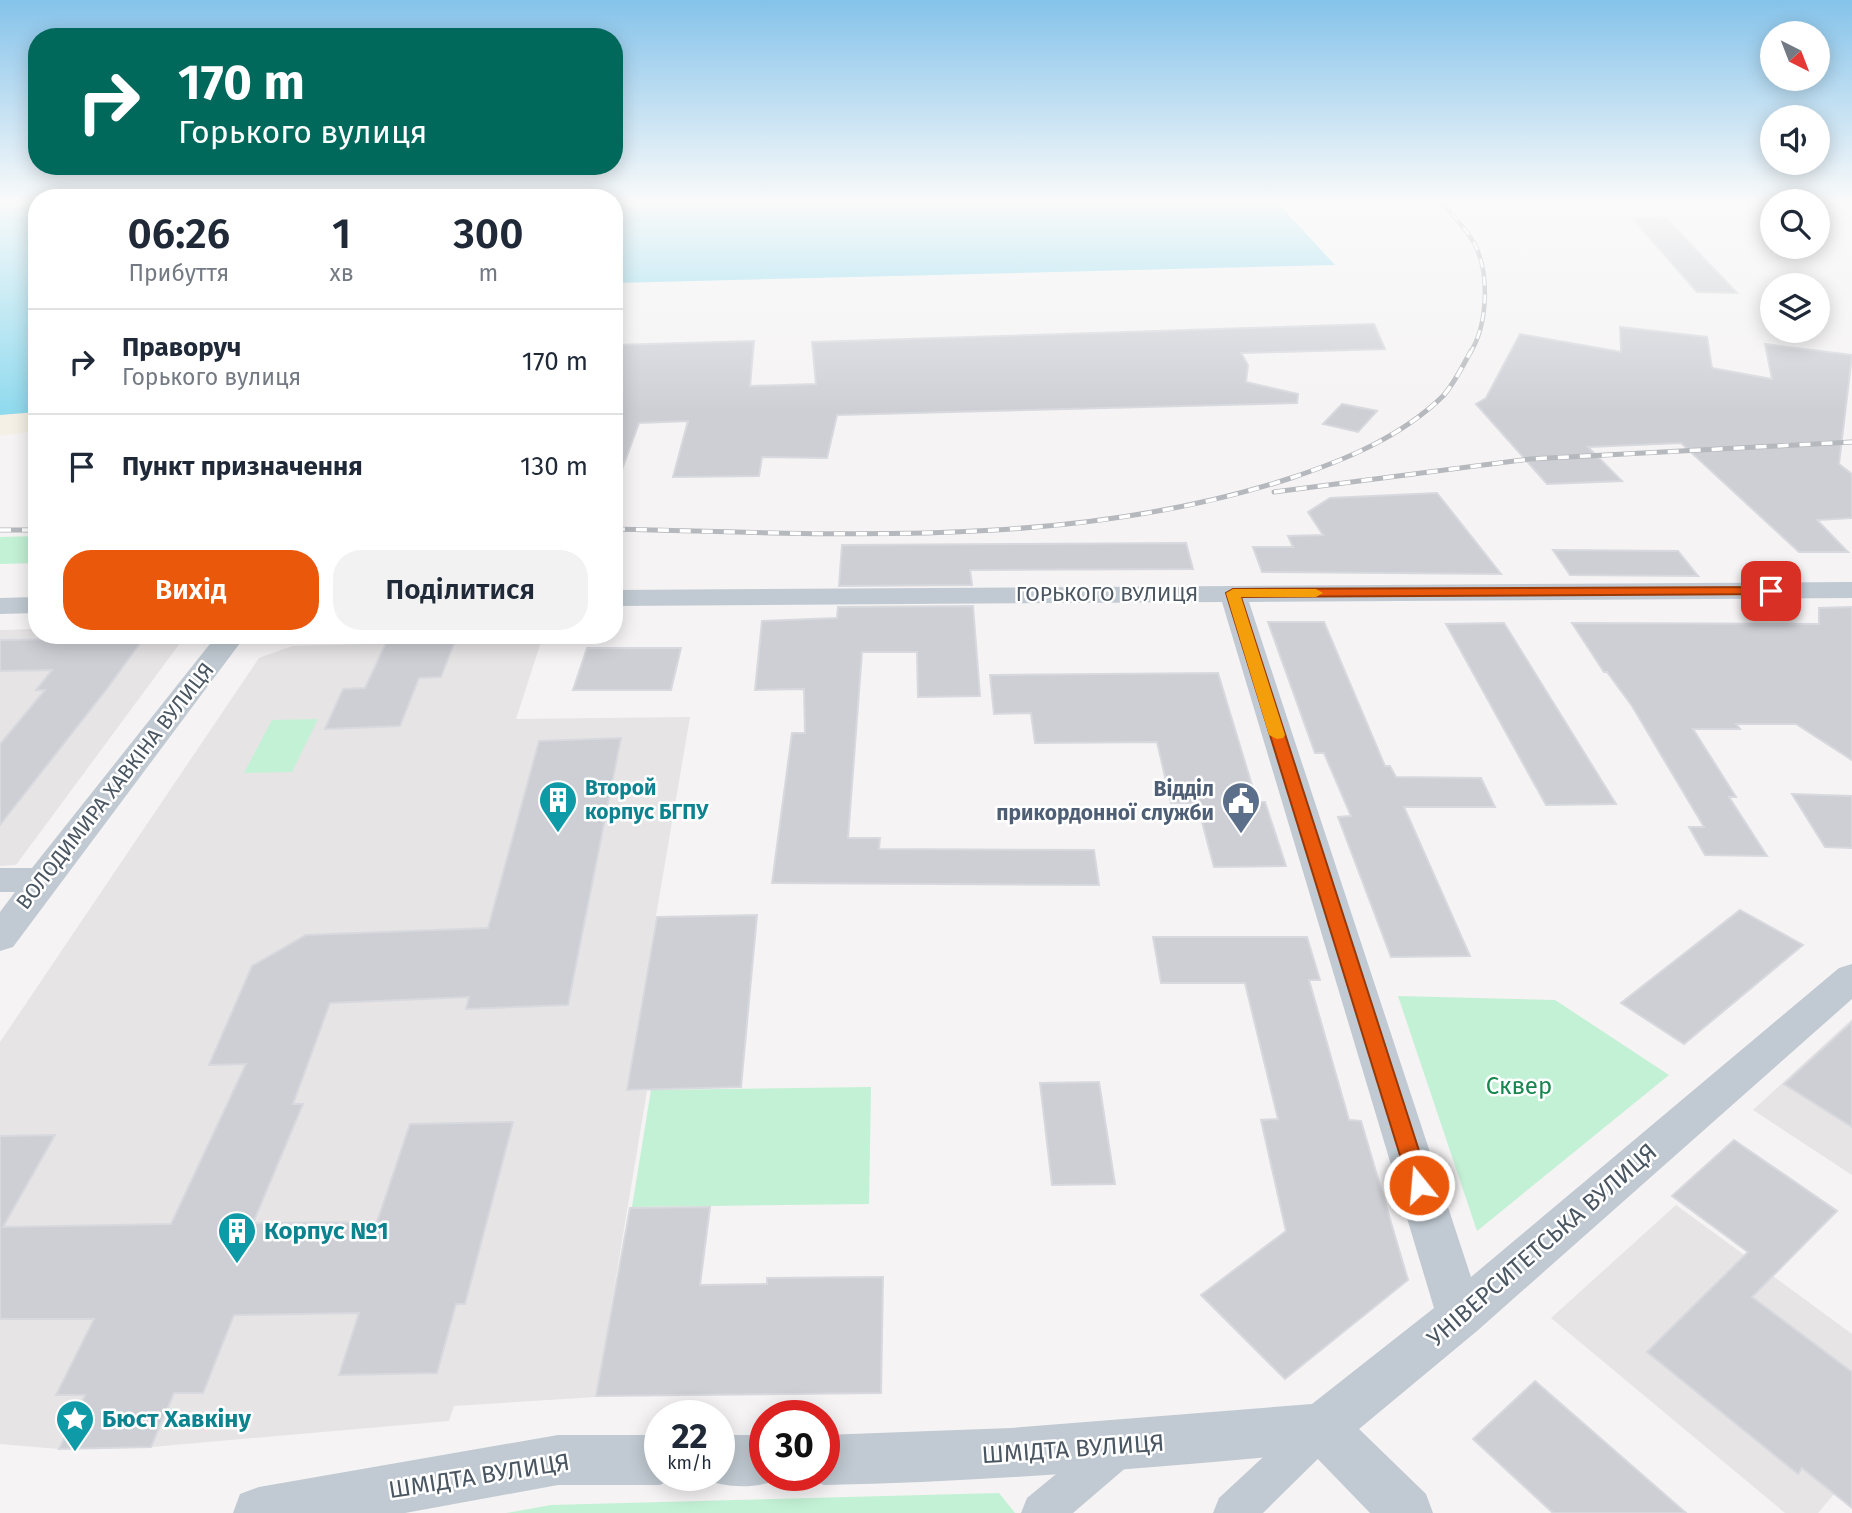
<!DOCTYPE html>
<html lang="uk">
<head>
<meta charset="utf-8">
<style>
  :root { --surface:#fff; --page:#f2f2f3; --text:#1f2937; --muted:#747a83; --line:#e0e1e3; --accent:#ea580c }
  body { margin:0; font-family:"Fira Sans",sans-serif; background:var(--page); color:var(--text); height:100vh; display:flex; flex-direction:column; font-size:26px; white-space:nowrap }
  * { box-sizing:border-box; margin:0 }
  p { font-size:23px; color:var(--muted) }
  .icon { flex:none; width:38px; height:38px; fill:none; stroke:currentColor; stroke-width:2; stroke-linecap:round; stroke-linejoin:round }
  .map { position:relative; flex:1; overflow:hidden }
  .details { position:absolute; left:28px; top:189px; width:595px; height:455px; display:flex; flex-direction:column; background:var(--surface); border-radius:28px; box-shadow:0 4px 18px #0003 }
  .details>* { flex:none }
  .banner { position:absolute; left:28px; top:28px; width:595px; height:147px; border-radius:28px; box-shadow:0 4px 18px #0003; background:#00695c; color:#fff; overflow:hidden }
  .needle { width:46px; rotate:138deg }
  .controls { position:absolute; left:1760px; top:21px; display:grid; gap:14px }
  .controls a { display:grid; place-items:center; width:70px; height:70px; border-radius:50%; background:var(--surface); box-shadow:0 4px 18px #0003; font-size:35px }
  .speed { position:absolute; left:644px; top:1400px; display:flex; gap:14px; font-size:35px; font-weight:700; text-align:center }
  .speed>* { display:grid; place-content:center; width:91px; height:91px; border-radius:50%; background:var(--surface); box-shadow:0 4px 18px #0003; line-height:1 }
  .speed small { font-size:18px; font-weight:400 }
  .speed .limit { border:10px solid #d22; background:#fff; color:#111 }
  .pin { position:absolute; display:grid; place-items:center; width:60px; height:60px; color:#fff; margin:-30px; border-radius:14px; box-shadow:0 4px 10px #0006 }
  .me { position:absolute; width:77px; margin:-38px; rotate:343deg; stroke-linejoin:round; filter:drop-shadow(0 0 5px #0008) }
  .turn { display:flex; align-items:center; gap:24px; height:147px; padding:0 35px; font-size:32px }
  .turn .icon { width:91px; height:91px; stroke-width:2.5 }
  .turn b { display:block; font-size:49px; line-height:60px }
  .eta { display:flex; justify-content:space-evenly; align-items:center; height:119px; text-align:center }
  .eta b { font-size:42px; font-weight:600; line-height:49px }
  .primary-button { display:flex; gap:14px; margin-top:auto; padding:14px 35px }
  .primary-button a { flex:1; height:80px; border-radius:28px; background:var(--accent); color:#fff; font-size:28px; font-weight:600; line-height:80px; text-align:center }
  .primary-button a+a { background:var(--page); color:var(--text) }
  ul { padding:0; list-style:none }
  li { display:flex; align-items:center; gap:21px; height:105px; padding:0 35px; border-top:2px solid var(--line) }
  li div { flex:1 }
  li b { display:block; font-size:26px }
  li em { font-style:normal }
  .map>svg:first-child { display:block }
</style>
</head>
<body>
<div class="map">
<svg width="1852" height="1513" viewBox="0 0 1852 1513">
  <rect width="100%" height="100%" fill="#f5f3f3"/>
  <g fill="#e6e4e5">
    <path d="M37 629V635H186L16 865 0 866V630Z"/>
    <path d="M542 639 516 719 690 717 626 1091H647L596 1397 454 1406 449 1421 151 1447 59 1449 0 1444V1042L259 658 292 646Z"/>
    <path d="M1852 1019V1175L1753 1110Z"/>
    <path d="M1676 1205 1852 1334V1473L1818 1513H1785L1551 1318Z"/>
  </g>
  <g fill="#c3f1d5">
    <path d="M37 536V563L0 564V537Z"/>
    <path d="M318 719 292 772 244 773 272 720Z"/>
    <path d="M1398 996 1555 1000 1669 1075 1477 1231Z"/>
    <path d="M871 1087 869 1204 632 1207 651 1090Z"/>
    <path d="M999 1493 1015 1513H506L551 1505Z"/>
  </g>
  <path fill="#f5f0e5" d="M25 412 37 413V431L0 436V414Z"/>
  <g fill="#90daee">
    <path d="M0 200H37V412L0 415Z"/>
    <path d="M614 200H1275L1335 265 614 283Z"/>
  </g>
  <g fill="#cdcfd5" stroke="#d7d9de" stroke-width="2">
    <path d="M1665 217 1737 293 1697 292 1632 218Z"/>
    <path d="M1374 324 1385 349 1241 353 1248 365 1246 382 1298 394 1297 403 837 415 827 458 762 457 759 476 673 477 688 421 639 423 617 483 614 482V345L754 341 750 386 816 384 812 342Z"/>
    <path d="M1620 327 1707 337 1712 368 1772 379 1765 344 1852 355 1839 464 1852 474V518L1817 520 1848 552H1799L1681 443 1588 447 1622 481 1547 484 1476 404 1486 398 1520 334 1621 352Z"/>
    <path d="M1342 404 1377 411 1358 432 1323 424Z"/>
    <path d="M1437 493 1501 574 1262 572 1253 547H1293L1288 536 1323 535 1308 512 1330 498Z"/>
    <path d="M1186 543 1193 569 970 570 972 585 839 586 842 545Z"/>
    <path d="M1553 550 1678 551 1698 576 1570 575Z"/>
    <path d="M973 606 980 696 918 697 917 652H862L848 838H880L879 849 1094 850 1099 885 772 883 792 733H805L804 689 755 690 762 621 837 618 838 607Z"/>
    <path d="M1852 607V760L1796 724H1736L1740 729H1693L1736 797H1729L1767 856 1705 855 1689 827H1704L1632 706 1607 672H1604L1572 623 1819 624V608Z"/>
    <path d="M1268 622H1324L1385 766H1390L1396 777 1481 778 1495 807H1404L1470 956 1391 957 1338 817 1351 816 1324 753H1315Z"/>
    <path d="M1504 623 1616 804 1546 805 1446 624Z"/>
    <path d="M144 638 106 690 0 825V744L45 690H36L52 670 0 671V640Z"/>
    <path d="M455 641 441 677 419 678 400 726 325 729 343 689 365 688 386 643Z"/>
    <path d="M587 648H681L671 690H573Z"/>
    <path d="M1218 673 1257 802H1265L1286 866 1214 867 1197 803H1171L1157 742 1035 743 1031 713 994 714 990 675Z"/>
    <path d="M621 738 568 1005 466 1009 469 997 330 1003 293 1104H303L253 1223 377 1222 410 1124 513 1122 465 1304H456L437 1373 339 1375 359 1313 234 1315 203 1393H174L151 1447 59 1449 85 1395H56L94 1319H0V1136L55 1135 3 1227 171 1224 246 1064 209 1065 252 966 306 935 488 928 539 741Z"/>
    <path d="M1792 794 1852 796V848L1825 847Z"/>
    <path d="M1740 910 1803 945 1684 1044 1621 1003Z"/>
    <path d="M757 915 741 1087 627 1090 657 917Z"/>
    <path d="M1153 937H1307L1320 980H1309L1349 1120 1361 1121 1408 1280 1285 1379 1201 1295 1286 1231 1261 1120 1278 1119 1245 983H1161Z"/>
    <path d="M1852 1022V1127L1784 1084Z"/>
    <path d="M1099 1082 1115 1184 1052 1185 1040 1083Z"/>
    <path d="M1734 1140 1837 1211 1752 1297 1852 1372V1508L1802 1468 1798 1474 1647 1352 1748 1252 1672 1196Z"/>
    <path d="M710 1207 700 1285 767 1284V1278L883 1277 881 1393 596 1396 630 1208Z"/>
    <path d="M1535 1381 1686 1513H1553L1473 1439Z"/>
  </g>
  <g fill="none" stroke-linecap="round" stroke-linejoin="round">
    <g fill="#c1cad2" fill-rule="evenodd">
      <path d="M1319 1412 1333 1418 1339 1431 1333 1444 1263 1513H1213L1219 1498 1305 1418Z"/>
      <path d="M1115 1432 1129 1437 1135 1451 1129 1465 1073 1513H1021L1027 1498 1101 1437Z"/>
    </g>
    <g fill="#c1cad2" fill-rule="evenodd">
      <path d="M1852 582V598L1249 602 1471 1277 1839 968 1852 964V999L1477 1331 1359 1429 1426 1494 1433 1513H1370L1312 1453C1149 1468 987 1482 824 1485L806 1478 805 1475H824V1435L1011 1428 1312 1404 1434 1308 1222 602 614 606V590Z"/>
      <path d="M37 597V613L0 614V598Z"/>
      <path d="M217 635H246L13 947 0 951V912L15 892H0V868H32Z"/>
      <path d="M558 1435H660V1475H679L660 1485H558L405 1513H233L240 1494 259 1487Z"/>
      <path d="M719 1435H765V1475H784L783 1478C757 1489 727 1489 701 1478L700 1475H719Z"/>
    </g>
    <defs>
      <path id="rail-far1" d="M1440 200C1451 214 1465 227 1474 243 1490 272 1488 325 1470 353"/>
      <g id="rail">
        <path d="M1274 492 1530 459 1852 442"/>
        <path d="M614 529C840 534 1073 549 1291 478 1345 460 1401 437 1443 396 1454 384 1463 365 1471 351"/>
        <path d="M0 530H37"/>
      </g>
    </defs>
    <use href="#rail-far1" stroke="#b5b8bd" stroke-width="4.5"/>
    <use href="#rail" stroke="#b5b8bd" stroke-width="5"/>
    <use href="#rail-far1" stroke="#fff" stroke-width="2.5" stroke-dasharray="9" stroke-linecap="butt"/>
    <use href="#rail" stroke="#fff" stroke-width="3.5" stroke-dasharray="11" stroke-linecap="butt"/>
  </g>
  <linearGradient id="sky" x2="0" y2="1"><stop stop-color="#85c3ea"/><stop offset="0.49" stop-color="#fafafa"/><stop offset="1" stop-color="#fafafa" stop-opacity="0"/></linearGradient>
  <rect width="1852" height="412" fill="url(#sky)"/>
  <path fill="#ea580c" stroke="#983908" stroke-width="2" d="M1771 587 1776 588V594L1241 597 1430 1185 1427 1191 1419 1194 1411 1191 1226 593 1233 589Z"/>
  <path fill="#f59e0b" d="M1233 589H1316L1323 593 1316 597H1241L1285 735 1283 738 1277 739 1269 735 1226 593Z"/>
  <defs>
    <symbol id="building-pin" viewBox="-11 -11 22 30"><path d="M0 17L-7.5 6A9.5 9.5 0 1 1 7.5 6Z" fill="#0f9aa8" stroke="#fff"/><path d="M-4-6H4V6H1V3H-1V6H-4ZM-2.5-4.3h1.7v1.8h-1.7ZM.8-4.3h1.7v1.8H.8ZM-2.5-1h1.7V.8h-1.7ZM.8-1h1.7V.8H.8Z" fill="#fff"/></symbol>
    <symbol id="civic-pin" viewBox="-11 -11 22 30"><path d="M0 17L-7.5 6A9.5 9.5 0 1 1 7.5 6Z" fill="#5c6f8a" stroke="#fff"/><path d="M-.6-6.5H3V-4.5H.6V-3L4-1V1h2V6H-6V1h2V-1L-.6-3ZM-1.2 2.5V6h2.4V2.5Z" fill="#fff"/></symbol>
    <symbol id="sight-pin" viewBox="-11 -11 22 30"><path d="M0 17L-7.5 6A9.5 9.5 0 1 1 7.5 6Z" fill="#0f9aa8" stroke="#fff"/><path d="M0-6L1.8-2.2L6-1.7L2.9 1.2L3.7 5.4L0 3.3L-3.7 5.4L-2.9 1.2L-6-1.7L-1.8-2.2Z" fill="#fff"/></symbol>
  </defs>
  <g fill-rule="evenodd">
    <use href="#building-pin" x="536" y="778" width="44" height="60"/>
    <use href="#civic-pin" x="1219" y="779" width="44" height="60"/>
    <use href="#building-pin" x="215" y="1209" width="44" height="60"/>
    <use href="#sight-pin" x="53" y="1397" width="44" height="60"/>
  </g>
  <g text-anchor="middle" stroke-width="5" stroke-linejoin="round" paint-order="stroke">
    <g font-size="21" fill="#4a5661" stroke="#fff">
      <text x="1107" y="601">ГОРЬКОГО ВУЛИЦЯ</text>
      <text transform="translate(115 786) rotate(-52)" y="7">ВОЛОДИМИРА ХАВКІНА ВУЛИЦЯ</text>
    </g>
    <g font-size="21" font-weight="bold" fill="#0d838f" stroke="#fff" text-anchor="start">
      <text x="585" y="795">Второй<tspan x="585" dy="24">корпус БГПУ</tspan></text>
    </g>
    <g font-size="21" font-weight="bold" fill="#4e5e75" stroke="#fff" text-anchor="end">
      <text x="1214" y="796">Відділ<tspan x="1214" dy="24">прикордонної служби</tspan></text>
    </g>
    <g font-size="24" fill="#17864f" stroke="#fff">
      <text x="1519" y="1094">Сквер</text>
    </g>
    <g font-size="24" font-weight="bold" fill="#0d838f" stroke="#fff" text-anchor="start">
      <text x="264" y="1239">Корпус №1</text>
      <text x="102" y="1427">Бюст Хавкіну</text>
    </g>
    <g font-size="24" fill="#4a5661" stroke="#fff">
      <text transform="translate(1542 1245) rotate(-41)" y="8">УНІВЕРСИТЕТСЬКА ВУЛИЦЯ</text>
      <text transform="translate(1073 1449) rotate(-4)" y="8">ШМІДТА ВУЛИЦЯ</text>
      <text transform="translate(479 1476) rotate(-9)" y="8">ШМІДТА ВУЛИЦЯ</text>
    </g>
  </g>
</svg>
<div class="controls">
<a><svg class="needle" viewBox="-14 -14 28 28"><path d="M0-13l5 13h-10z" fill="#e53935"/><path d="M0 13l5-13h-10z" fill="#747a83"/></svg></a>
<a><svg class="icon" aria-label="sound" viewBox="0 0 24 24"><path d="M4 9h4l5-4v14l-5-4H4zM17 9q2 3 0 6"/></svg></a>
<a><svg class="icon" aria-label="search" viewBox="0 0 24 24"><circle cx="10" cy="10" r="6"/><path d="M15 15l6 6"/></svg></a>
<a><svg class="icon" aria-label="layers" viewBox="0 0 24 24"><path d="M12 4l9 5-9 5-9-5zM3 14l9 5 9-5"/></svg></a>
</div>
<div class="speed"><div>22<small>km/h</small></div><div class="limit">30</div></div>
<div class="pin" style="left:1771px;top:591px;background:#d93025"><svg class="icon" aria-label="arrive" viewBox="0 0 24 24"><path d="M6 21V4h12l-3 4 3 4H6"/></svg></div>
<svg class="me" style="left:1419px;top:1185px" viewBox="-20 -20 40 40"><circle r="17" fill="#ea580c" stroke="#fff" stroke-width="3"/><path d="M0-11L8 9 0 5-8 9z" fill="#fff"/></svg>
<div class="banner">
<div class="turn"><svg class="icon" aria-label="right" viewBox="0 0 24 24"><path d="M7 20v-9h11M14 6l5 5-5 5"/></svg><div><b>170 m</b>Горького вулиця</div></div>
</div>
<section class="details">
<div class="eta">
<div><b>06:26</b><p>Прибуття</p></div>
<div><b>1</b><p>хв</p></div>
<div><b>300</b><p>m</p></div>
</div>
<ul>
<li><svg class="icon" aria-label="right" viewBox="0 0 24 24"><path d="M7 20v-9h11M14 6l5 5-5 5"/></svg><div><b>Праворуч</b><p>Горького вулиця</p></div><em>170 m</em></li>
<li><svg class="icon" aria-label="arrive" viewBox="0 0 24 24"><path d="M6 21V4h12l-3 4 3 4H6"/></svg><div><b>Пункт призначення</b></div><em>130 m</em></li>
</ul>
<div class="primary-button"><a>Вихід</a><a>Поділитися</a></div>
</section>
</div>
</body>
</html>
